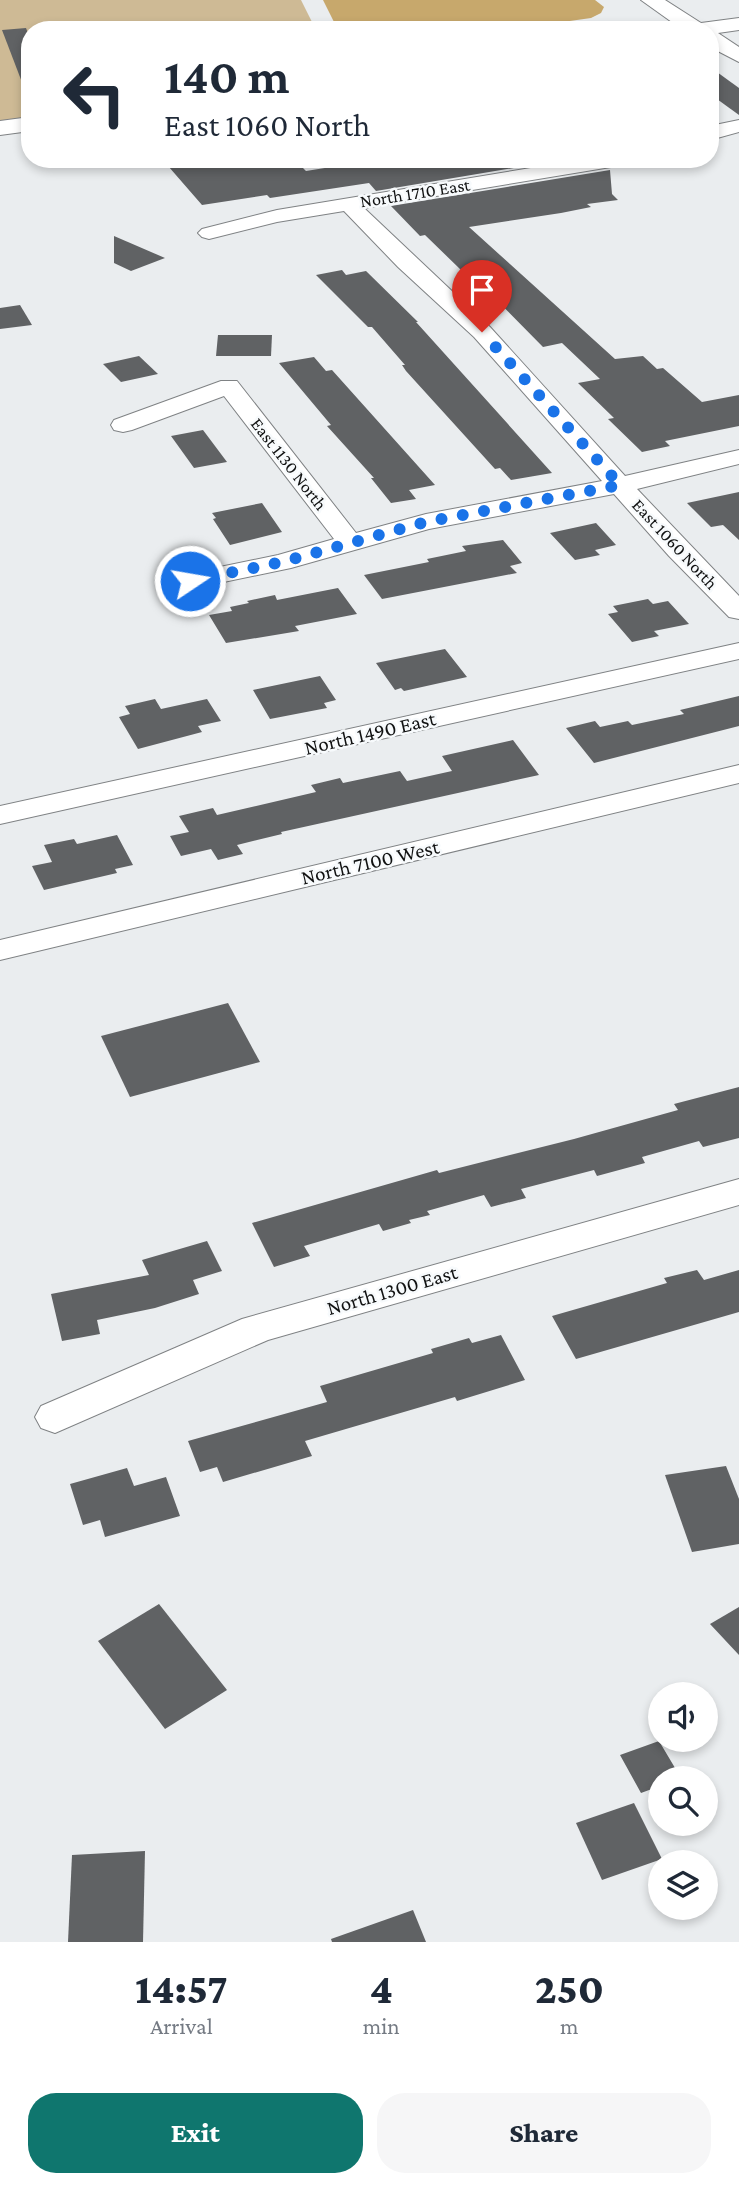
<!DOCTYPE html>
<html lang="en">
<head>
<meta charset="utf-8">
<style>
  :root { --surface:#fff; --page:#f6f6f7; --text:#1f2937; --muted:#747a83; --accent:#0f766e }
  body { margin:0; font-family:"Crimson Pro",serif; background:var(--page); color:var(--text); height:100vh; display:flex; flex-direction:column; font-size:26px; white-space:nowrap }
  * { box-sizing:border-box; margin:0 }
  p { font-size:23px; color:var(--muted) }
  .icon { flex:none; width:38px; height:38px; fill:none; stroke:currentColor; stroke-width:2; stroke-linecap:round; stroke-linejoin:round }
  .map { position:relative; height:1942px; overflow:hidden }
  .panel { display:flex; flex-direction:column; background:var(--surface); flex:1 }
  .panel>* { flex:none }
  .guide { position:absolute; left:21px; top:21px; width:698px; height:147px; border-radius:28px; box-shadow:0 4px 10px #0003; background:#fff; color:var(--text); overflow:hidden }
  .controls { position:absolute; left:648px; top:1682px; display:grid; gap:14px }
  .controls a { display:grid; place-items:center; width:70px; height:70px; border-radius:50%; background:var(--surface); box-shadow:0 4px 10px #0003; font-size:35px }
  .pin { position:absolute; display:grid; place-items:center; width:60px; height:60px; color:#fff; margin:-72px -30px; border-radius:50% 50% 50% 0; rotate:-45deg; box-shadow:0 0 7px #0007 }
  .pin .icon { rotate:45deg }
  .me { position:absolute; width:77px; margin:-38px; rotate:78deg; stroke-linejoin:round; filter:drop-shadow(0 0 5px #0008) }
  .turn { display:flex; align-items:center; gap:24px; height:147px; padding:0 28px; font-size:32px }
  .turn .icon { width:91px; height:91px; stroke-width:2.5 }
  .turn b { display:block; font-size:49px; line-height:60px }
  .eta { display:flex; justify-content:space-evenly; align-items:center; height:119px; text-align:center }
  .eta b { font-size:42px; font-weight:800; line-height:49px }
  .cta { display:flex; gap:14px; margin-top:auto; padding:14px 28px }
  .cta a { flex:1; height:80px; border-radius:28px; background:var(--accent); color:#fff; font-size:28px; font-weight:800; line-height:80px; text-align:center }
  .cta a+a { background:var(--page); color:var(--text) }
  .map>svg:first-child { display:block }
</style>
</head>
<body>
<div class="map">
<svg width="739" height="1942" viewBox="0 0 739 1942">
  <rect width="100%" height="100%" fill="#eaedef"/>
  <path fill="#ceba95" d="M0 0H301L316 30H30V120L0 124Z"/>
  <path fill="#c7a86c" d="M323 0H595L604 7 601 13 591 18 506 30H338Z"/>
  <g fill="#606264">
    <path d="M26 28 30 39 28 98 2 30Z"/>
    <path d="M710 67 739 88V115L710 94Z"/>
    <path d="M162 159H244L249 164 294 159 306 171 356 163 360 167 419 159H567L376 191 369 183 270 198 267 195 202 205Z"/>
    <path d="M610 170 612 194 618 200 587 204 591 207 561 213 469 227 615 359 643 356 657 369 663 368 702 402 739 395V426L665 441 670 446 642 452 608 419 614 418 578 383 600 379 562 343 543 347 466 269 461 270 425 235 420 236 391 206Z"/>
    <path d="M114 236 165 258 131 271 114 263Z"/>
    <path d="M342 270 346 275 366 271 418 322H416L552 473 511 480 500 468 495 469 406 371 402 365H405L372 327H368L316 275Z"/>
    <path d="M20 305 32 325 0 329V308Z"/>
    <path d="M218 335H272L271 356H216Z"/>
    <path d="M139 356 158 374 121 382 103 364Z"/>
    <path d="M314 357 326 371 332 370 435 485 409 490 416 499 391 503 371 478H374L327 426 331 425 279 363Z"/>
    <path d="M203 430 227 462 194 468 171 436Z"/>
    <path d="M739 492V540L723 525 711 527 687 503Z"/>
    <path d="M262 503 282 532 230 545 213 519 216 518 212 513Z"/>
    <path d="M596 523 616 545 595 550 600 555 575 560 550 533Z"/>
    <path d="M503 540 522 563 510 566 517 573 382 599 364 575 429 562 427 559 466 551 462 546Z"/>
    <path d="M338 588 357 614 295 626 299 631 226 643 209 615 232 611 230 607 249 603 247 601 275 595 277 600Z"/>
    <path d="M648 599 653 604 668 601 689 624 654 631 659 636 632 642 608 614 618 612 613 606Z"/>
    <path d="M445 649 467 677 404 691 401 688 395 690 376 663Z"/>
    <path d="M320 676 336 700 324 703 327 708 270 719 253 690Z"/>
    <path d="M739 696V726L594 763 566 728 595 721 600 727 628 721 632 725 684 714 680 710Z"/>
    <path d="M155 699 161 709 207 699 221 721 198 726 202 732 138 749 119 717 130 714 125 706Z"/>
    <path d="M513 740 539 775 281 832 282 834 237 845 243 854 218 860 211 849 181 856 170 836 189 832 179 816 213 808 217 815 316 792 311 785 340 778 343 783 400 771 407 781 452 771 442 756Z"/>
    <path d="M117 835 133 865 115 869 117 873 44 890 32 866 52 862 44 845 74 839 77 844Z"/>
    <path d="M228 1003 260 1062 130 1097 101 1036Z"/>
    <path d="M739 1087V1138L703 1147 699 1141 642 1157 645 1163 597 1176 594 1170 521 1189 526 1198 491 1207 484 1195 427 1211 430 1215 409 1220 411 1223 383 1231 379 1224 304 1246 310 1256 274 1267 252 1223 437 1170 439 1173 574 1139 678 1110 674 1104Z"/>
    <path d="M207 1241 222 1271 193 1280 199 1294 155 1308 97 1320 100 1334 62 1341 51 1294 149 1275 142 1260Z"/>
    <path d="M697 1270 704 1280 739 1270V1312L576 1359 552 1316 667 1283 664 1278Z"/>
    <path d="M501 1335 525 1380 457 1401 455 1397 305 1441 312 1456 223 1482 217 1467 200 1472 188 1441 327 1402 320 1386 433 1353 431 1349 469 1338 472 1343Z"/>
    <path d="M726 1466 739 1499V1544L692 1552 665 1475Z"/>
    <path d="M127 1468 134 1486 166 1477 180 1516 105 1537 100 1520 83 1525 70 1484Z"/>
    <path d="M159 1604 227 1690 165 1729 98 1641Z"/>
    <path d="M739 1607V1655L710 1624Z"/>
    <path d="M659 1741 681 1778H660V1786L641 1793 620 1755Z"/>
    <path d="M634 1803 662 1859 602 1880 576 1823Z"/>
    <path d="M145 1851 143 1942H68L72 1855Z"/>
    <path d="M413 1910 426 1942H332L331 1939Z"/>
  </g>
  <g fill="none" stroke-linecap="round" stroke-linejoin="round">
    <defs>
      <g id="street">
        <path d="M739 120V132L710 140V126Z"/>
        <path d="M585 159H633L623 165 364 208 490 327 625 476 739 450V464L637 489 739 596V619L729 617 669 556 614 494 429 529 291 568 190 589 181 587 177 581 181 575 278 555 334 539 224 396 132 430 123 432 114 430 111 425 114 420 221 381H237L356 533 426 514 602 481 474 337 398 267 344 211 277 222 209 239 202 237 198 233 202 229 277 210Z"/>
        <path d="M739 643V659L0 824V806Z"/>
        <path d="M739 765V783L0 960V940Z"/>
        <path d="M739 1179V1205L268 1340 55 1433 41 1428 35 1417 41 1406 242 1319Z"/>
      </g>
      <g id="secondary">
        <path d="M641 0H665L701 23 739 18V30L718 33 739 47V62L710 47V30H683Z"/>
        <path d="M30 117V131L0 135V121Z"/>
      </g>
    </defs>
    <use href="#street" stroke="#7f8284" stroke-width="2"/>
    <use href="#secondary" stroke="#7f8284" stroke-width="2"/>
    <use href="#street" fill="#fff" fill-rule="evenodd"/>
    <use href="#secondary" fill="#fff" fill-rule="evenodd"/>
  </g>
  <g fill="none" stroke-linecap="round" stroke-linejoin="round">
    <path stroke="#1a73e8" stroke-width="12" stroke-dasharray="0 21.6" d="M190 581 282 562 426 522 620 485 482 332"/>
  </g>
  <g text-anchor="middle" stroke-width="5" stroke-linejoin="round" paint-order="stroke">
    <g font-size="18" fill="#111212" stroke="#f7fafc">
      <text transform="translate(415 193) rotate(-9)" y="6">North 1710 East</text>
      <text transform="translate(289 464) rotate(52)" y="6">East 1130 North</text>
      <text transform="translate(675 544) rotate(47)" y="6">East 1060 North</text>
    </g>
    <g font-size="21" fill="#111212" stroke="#f7fafc">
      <text transform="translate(370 733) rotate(-13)" y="7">North 1490 East</text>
      <text transform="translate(370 862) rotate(-13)" y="7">North 7100 West</text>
      <text transform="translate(392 1290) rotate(-16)" y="7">North 1300 East</text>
    </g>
  </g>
</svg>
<div class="controls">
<a><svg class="icon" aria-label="sound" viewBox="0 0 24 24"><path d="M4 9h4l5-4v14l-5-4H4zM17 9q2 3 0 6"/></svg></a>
<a><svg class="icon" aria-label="search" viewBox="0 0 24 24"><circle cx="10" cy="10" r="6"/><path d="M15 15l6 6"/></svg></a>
<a><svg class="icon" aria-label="layers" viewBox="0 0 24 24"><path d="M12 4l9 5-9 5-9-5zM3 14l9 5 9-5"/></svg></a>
</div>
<div class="pin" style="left:482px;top:332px;background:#d93025"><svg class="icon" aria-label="arrive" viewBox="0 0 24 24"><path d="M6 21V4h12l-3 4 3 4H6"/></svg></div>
<svg class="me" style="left:190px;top:581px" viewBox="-20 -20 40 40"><circle r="17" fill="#1a73e8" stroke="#fff" stroke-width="3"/><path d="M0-11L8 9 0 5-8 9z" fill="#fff"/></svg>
<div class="guide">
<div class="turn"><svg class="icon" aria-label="left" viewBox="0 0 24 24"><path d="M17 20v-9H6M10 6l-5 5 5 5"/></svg><div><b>140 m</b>East 1060 North</div></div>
</div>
</div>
<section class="panel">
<div class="eta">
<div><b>14:57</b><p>Arrival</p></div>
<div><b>4</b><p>min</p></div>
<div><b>250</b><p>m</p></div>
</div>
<div class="cta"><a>Exit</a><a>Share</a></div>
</section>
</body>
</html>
